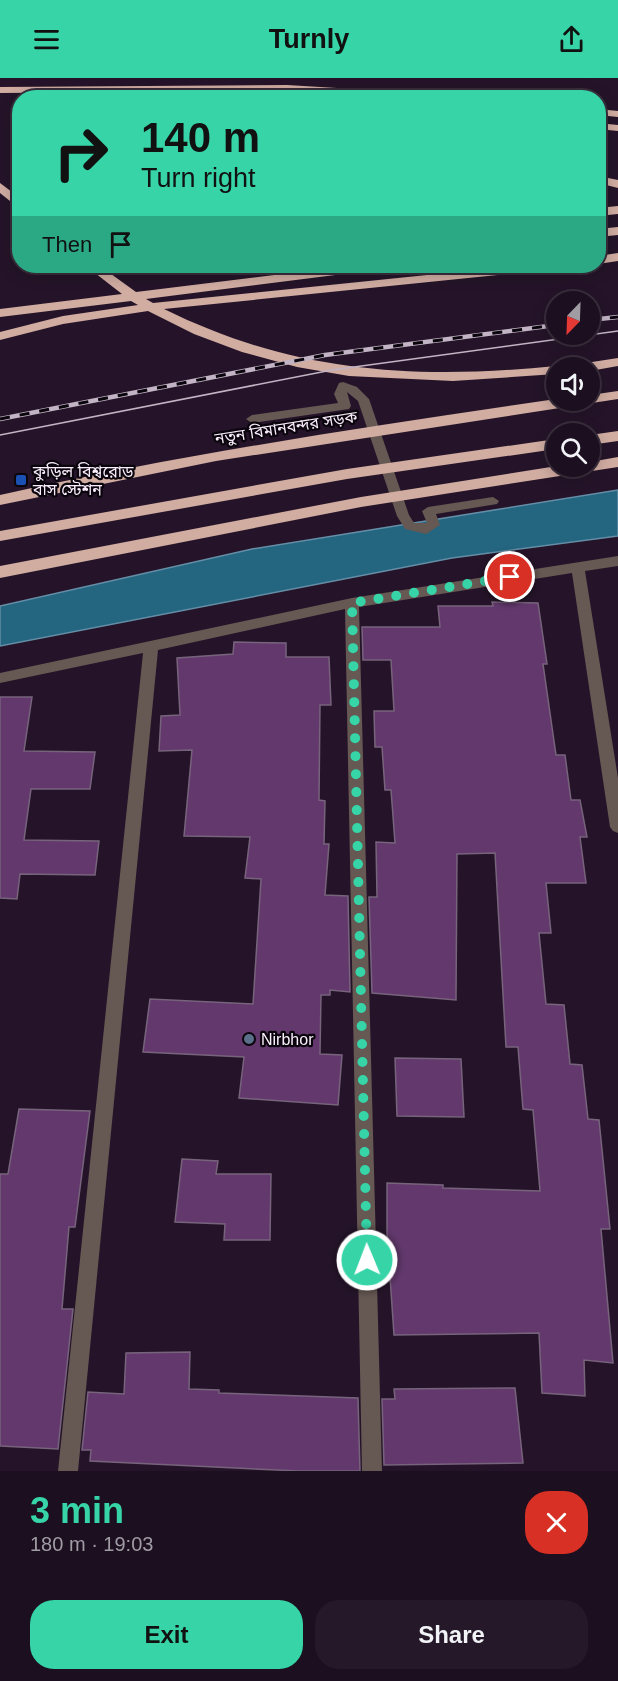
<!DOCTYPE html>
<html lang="en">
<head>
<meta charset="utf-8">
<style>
  :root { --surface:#1c0f1f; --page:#251828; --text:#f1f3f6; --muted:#a09ca4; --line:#3a2f3d; --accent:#36d4a7 }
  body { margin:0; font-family:Helvetica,"Noto Sans Bengali",sans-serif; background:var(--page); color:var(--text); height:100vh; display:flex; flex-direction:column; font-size:22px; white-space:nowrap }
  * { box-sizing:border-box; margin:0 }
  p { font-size:20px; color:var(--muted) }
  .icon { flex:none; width:33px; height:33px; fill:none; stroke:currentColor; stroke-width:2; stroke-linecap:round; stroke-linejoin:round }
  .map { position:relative; height:1393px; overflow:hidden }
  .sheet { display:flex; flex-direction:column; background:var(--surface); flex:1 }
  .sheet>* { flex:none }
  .hud { position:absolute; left:12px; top:12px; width:594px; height:183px; border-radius:24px; box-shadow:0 3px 15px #0003,0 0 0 2px var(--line); background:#36d4a7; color:#111; overflow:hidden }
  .needle { width:39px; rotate:203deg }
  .buttons { position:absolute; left:546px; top:213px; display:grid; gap:12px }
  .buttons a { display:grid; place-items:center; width:54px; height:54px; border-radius:50%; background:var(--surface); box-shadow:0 3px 15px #0003,0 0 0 2px var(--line); font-size:30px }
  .pin { position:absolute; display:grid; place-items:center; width:51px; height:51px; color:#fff; margin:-26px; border:3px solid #fff; border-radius:50%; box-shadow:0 2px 6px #0007 }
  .me { position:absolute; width:66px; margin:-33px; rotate:359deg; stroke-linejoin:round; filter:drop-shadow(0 0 4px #0008) }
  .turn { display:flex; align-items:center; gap:21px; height:126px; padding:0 30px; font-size:27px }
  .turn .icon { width:78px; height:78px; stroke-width:2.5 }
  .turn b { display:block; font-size:42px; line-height:51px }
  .then { display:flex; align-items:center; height:57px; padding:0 30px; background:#0003; gap:12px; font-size:22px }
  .round { display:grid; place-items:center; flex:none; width:63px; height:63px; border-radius:24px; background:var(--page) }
  .summary { display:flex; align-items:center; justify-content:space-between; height:102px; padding:0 30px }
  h1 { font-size:36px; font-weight:600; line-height:45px; color:var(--accent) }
  .primary-button { display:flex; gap:12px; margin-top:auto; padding:12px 30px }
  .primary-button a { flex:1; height:69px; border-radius:24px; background:var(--accent); color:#111; font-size:24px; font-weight:600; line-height:69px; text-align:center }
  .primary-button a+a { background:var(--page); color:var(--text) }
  header { display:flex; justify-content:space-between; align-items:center; height:78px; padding:0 30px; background:var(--accent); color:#111; font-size:27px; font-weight:600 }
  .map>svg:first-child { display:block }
</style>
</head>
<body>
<header><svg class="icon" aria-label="menu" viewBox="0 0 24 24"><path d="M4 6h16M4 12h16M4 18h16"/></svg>Turnly<svg class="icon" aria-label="share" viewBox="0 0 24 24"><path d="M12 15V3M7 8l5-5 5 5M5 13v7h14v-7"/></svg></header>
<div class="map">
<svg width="618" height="1393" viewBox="0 0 618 1393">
  <rect width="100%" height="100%" fill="#251429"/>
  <path fill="#246580" stroke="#648ea6" stroke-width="1.5" d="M618 412V458L452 480 0 568V528L252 471Z"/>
  <g fill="#63396d" stroke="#77637c" stroke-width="1.5">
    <path d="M492 524 538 525 547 586H543L556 677H565L571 722H580L587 759H580L586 805H546L551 855H539L546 926 564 927 570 986 582 987 588 1041 599 1042 610 1151H601L613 1285 584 1282 585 1318 542 1315 539 1255 394 1257 387 1155V1105L443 1107V1110L540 1113 533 1032 523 1031 518 969H506L495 775 457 776 456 922 372 915 369 819H377L376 764 395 765 391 712H385L382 669H375L374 633H394L391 582H363L362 549H440L438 528H493Z"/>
    <path d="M234 564 286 565V579H329L331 627H320L319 722 325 723 324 766H329L325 817 348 818 350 914 330 912V917H321L320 976 342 977 338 1027 239 1020 244 979 143 974 150 921 253 926 261 801 245 800 250 759 184 758 192 672 159 673 161 638 180 637 177 580 233 576Z"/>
    <path d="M0 619H32L24 673 95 674 90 711H31L24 762 99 763 95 797 20 796 17 821 0 820Z"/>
    <path d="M395 980 461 981 464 1039 397 1038Z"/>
    <path d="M19 1031 90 1033 75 1149H69L62 1231H73L58 1371 0 1368V1096H8Z"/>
    <path d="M182 1081 218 1083 216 1096H271L270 1162H224L225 1146 175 1144Z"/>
    <path d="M190 1274 189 1311 219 1312V1315L358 1320 360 1393H298L90 1383 91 1372H82L88 1314 124 1316 126 1275Z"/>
    <path d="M515 1310 523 1385 384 1387 382 1321H395L394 1311Z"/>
  </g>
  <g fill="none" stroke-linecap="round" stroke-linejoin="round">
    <g fill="#665853" fill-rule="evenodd">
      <path d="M343 304 357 309 369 321 409 437 414 445H427L422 433 428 429 493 419 499 423 497 426 436 436 440 447 426 456 405 451 397 438 358 323 347 314 351 328 349 331 252 345 246 341 252 337 338 325 334 316 339 305Z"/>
      <path d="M618 478V488L585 493 618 700V755L613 753 610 749 572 495 359 529 382 1393H362L345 531 158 572 78 1393H58L143 575 0 605V595L352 520Z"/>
    </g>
    <g fill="#d0aca1" fill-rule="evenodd">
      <path d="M287 7 453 17 458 20H390L287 13 0 15V9Z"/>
      <path d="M598 31 618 33V39L598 37Z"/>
      <path d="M598 45 618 47V53L598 51Z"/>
      <path d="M598 98 618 102V110L598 105Z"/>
      <path d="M0 105 20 120V131L0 115Z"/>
      <path d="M618 128V136L598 138V130Z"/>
      <path d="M618 149V157L598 159V151Z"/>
      <path d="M618 175V183L598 186V178Z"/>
      <path d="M86 188H100L136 214 348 188H381L375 192 146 221 153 225 514 188H553L547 192 164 231C294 295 414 302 556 288L561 290H556V296L453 303 349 298 297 289 242 274 194 256 148 233 63 246 0 262V254L63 238 138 227 131 223 0 239V231L122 216Z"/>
      <path d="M618 280V288L590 293V290H572L579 286Z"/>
      <path d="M618 313V321L216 383 0 427V417C184 376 370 348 556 321L590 322V317Z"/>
      <path d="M618 353V363L590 367V357Z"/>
      <path d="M556 361V371L347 401 0 463V453L347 391Z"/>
      <path d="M618 379V389L361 429 0 500V488L361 419 557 388H590V384Z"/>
    </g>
    <path stroke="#c2b4c5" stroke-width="1.5" d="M0 357 332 292 618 253"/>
    <defs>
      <g id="rail">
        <path d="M590 242 618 239"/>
        <path d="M0 341 325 277 556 247"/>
      </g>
    </defs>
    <use href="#rail" stroke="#c2b4c5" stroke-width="4.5"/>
    <use href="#rail" stroke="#0a040c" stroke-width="3" stroke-dasharray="10" stroke-linecap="butt"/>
  </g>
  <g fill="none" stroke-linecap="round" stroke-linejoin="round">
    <path stroke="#36d4a7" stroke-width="10" stroke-dasharray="0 18" d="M367 1182 352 525 510 499"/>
  </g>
  <rect fill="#1a4fb4" stroke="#0a040c" stroke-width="2" x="15" y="396" width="12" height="12" rx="3"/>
  <circle fill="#5c6f8a" stroke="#0a040c" stroke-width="2" cx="249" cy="961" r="6"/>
  <g text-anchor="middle" stroke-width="4.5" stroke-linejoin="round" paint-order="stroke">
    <g font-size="16" fill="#faeefd" stroke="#0a040c">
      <text transform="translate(286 349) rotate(-9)" y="6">নতুন বিমানবন্দর সড়ক</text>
    </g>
    <g font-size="16" fill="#faeefd" stroke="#0a040c" text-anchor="start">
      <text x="33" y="399">কুড়িল বিশ্বরোড<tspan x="33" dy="18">বাস স্টেশন</tspan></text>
      <text x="261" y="967">Nirbhor</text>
    </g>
  </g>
</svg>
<div class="buttons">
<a><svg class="needle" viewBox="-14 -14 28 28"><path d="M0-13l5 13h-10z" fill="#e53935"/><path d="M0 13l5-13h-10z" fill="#a09ca4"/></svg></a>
<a><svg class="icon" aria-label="sound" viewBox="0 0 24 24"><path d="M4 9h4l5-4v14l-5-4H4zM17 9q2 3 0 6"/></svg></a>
<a><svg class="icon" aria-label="search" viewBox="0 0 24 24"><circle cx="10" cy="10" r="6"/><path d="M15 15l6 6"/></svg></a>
</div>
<div class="pin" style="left:510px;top:499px;background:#d93025"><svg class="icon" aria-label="arrive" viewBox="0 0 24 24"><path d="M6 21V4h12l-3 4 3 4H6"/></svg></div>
<svg class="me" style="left:367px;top:1182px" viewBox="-20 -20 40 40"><circle r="17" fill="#36d4a7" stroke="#fff" stroke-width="3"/><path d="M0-11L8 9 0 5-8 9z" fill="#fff"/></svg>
<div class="hud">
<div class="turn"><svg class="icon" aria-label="right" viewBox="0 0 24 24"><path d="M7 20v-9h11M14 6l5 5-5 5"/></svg><div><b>140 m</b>Turn right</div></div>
<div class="then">Then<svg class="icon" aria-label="arrive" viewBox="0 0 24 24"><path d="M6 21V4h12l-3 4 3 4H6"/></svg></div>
</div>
</div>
<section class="sheet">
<div class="summary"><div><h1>3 min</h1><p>180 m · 19:03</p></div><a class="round" style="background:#d93025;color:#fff"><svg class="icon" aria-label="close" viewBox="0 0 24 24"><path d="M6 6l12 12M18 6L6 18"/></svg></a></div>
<div class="primary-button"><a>Exit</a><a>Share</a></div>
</section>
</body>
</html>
